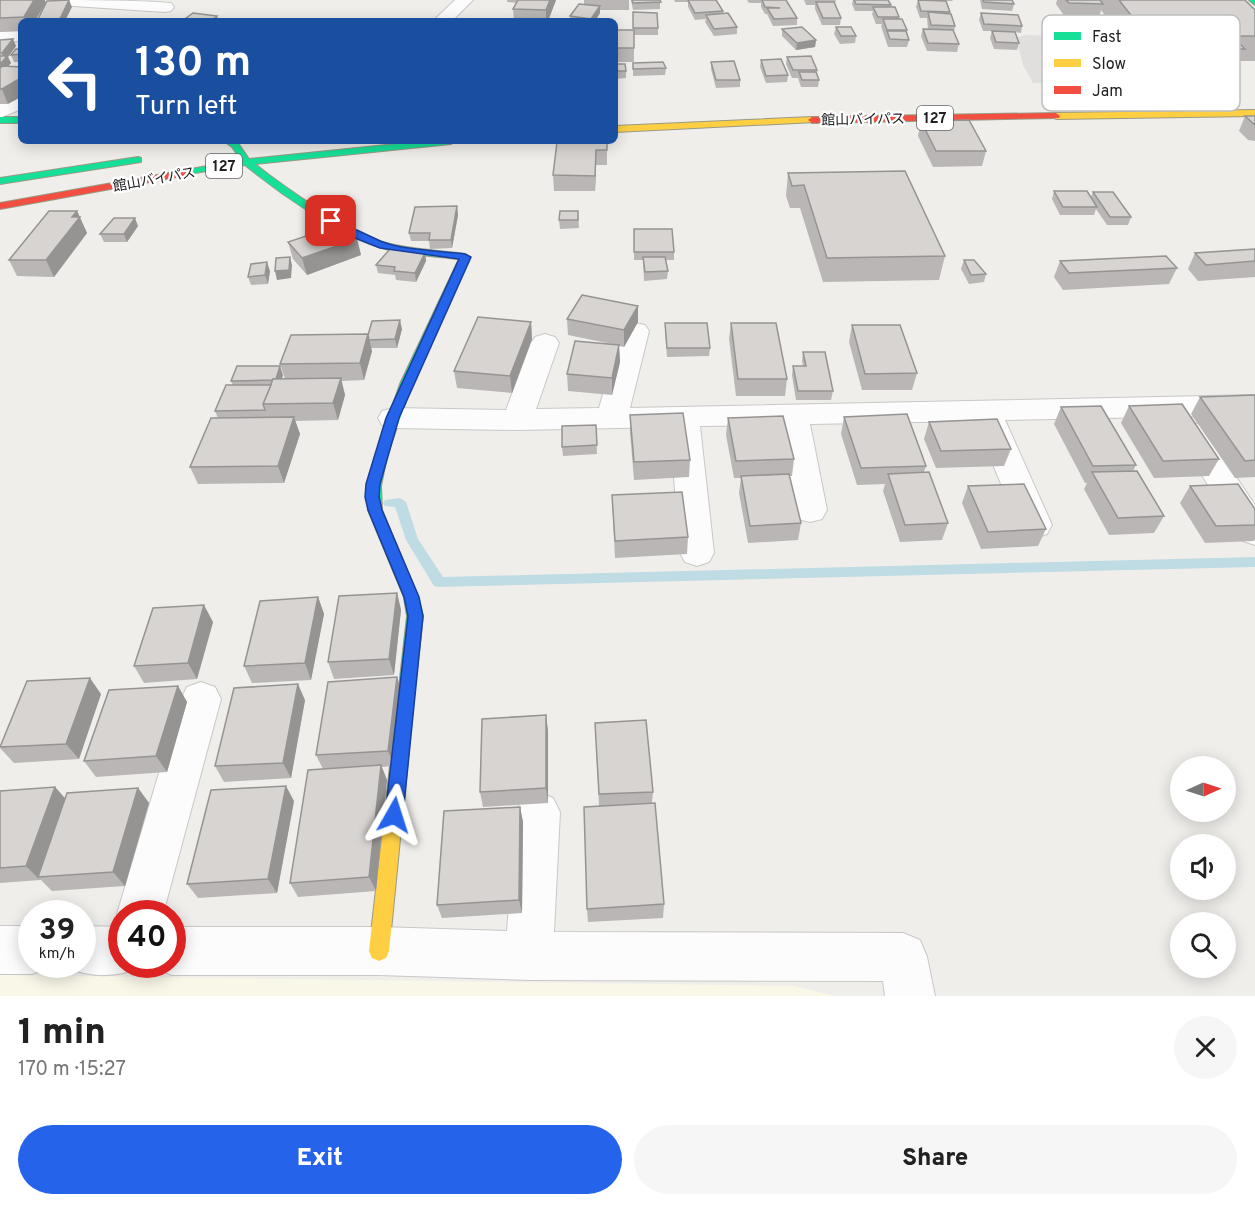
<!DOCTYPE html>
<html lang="en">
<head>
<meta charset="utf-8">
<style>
  :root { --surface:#fff; --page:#f6f6f6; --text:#222; --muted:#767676; --accent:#2563eb }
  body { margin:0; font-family:Overpass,"Noto Sans JP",sans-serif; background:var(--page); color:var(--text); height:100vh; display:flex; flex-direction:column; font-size:22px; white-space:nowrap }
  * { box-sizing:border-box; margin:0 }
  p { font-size:20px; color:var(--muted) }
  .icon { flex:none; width:33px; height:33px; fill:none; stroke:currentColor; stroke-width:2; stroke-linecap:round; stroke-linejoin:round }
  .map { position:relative; height:996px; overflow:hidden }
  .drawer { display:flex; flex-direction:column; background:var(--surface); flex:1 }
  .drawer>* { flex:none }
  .banner { position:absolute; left:18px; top:18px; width:600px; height:126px; border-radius:9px; box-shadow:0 3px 15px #0003; background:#1a4fa0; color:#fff; overflow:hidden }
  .needle { width:39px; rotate:87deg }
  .controls { position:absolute; left:1170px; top:756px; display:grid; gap:12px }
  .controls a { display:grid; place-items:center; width:66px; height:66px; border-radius:50%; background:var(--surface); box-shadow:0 3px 15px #0003; font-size:30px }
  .speed { position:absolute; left:18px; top:900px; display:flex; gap:12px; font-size:30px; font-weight:700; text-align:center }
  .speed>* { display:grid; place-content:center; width:78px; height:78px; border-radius:50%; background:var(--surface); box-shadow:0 3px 15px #0003; line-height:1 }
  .speed small { font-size:15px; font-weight:400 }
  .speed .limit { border:9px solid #d22; background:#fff; color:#111 }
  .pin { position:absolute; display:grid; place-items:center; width:51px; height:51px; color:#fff; margin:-26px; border-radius:12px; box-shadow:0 3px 9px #0006 }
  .me { position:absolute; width:66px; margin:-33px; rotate:6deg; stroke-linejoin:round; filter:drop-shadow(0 0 4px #0008) }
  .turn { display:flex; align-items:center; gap:21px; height:126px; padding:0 18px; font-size:27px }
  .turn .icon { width:78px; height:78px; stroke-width:2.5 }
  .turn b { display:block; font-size:42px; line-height:51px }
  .round { display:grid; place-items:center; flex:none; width:63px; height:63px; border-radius:32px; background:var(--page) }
  .headline { display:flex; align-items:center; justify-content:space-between; height:102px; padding:0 18px }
  h1 { font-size:36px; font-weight:800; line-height:45px }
  .action { display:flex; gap:12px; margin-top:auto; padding:12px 18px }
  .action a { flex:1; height:69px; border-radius:36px; background:var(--accent); color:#fff; font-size:24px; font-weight:800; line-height:69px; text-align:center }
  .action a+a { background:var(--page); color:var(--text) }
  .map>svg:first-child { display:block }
</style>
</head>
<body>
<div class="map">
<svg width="1255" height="996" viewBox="0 0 1255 996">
  <rect width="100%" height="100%" fill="#f0eeeb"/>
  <path fill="#f8f7e8" d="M0 975 794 986 836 996H0Z"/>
  <path fill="#e0dfde" d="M1026 35 1106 37 1114 51 1081 56 1062 57 1082 84 1033 83 1023 65 1016 38Z"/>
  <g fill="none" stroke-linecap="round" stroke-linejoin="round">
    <path fill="#bfdbe3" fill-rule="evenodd" d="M400 498 406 502 418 539 443 577 1255 557V567L439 587 434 586 406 540 395 507 385 506 383 503 385 500Z"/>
    <defs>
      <g id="street">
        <path d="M50 0C87 0 135 0 171 3L174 7 171 11 165 12 58 5 52 4Z"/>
        <path d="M455 0H473L452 21H433Z"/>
        <path d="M21 31V41L0 42V32Z"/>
        <path d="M21 95V109L0 118V104Z"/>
        <path d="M635 323 645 325 649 331 630 408 1255 395V415L1005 420 1052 525 1047 534 1035 538 1023 534 1018 525 975 421 810 424 827 510 822 519 810 522 798 519 793 510 780 425 700 426 714 553 709 562 697 566 685 562 680 553 670 427 517 430 393 428 382 425 378 418 382 411 393 408 506 410 531 343 535 337 545 334 555 337 559 343 536 409 599 408 621 331 625 325Z"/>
        <path d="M1190 422 1201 425 1255 505V545L1243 541 1175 432 1179 425Z"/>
        <path d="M201 682 215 687 221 699 163 914H122V925L117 914 181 699 187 687Z"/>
        <path d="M538 792 553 798 560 812 554 932 903 933 920 940 927 957 935 996H885L883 981 529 980 379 975H172L155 968 154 964H172V927H379L507 931 516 812 523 798Z"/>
        <path d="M0 926H32V964H50L49 967 32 974H0Z"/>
        <path d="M82 926 122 927V964H140L139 968C115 978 89 977 65 967L64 964H82Z"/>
      </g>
      <g id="fast">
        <path d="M1249 0H1255V5Z"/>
        <rect x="0" y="117" width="21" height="6"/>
        <path d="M224 141 238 143 249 159 425 141H455L451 144 255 164C285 188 350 233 386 243 411 250 440 250 465 254L470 257 412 384 387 456 381 486 382 510 418 597 423 616 415 687 413 692 407 694 401 692 399 687 407 616 404 597 368 510 367 486 375 456 400 384 459 259C434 256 406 255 382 248 341 237 278 192 245 165L182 175V171L185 170 241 160 232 147Z"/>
        <path d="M138 157 141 158V162L0 184V178Z"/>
      </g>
      <g id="slow">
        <path d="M1255 110V116L1056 119 1052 116 1056 113Z"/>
        <path d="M812 117 815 118V122L615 132V126Z"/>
        <path d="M407 680 413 682 415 687 389 951 386 958 379 961 372 958 369 951 399 687 401 682Z"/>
      </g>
      <g id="jam">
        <path d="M1056 113 1060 116 1059 118 812 123 808 120 812 117Z"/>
        <path d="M185 170 188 171V175L0 209V203Z"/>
      </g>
    </defs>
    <use href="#street" stroke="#c9c8c7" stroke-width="2"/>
    <use href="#fast" stroke="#999a82" stroke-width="2"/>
    <use href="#slow" stroke="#999a82" stroke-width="2"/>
    <use href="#jam" stroke="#999a82" stroke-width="2"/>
    <use href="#street" fill="#fdfcfc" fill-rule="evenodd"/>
    <use href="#fast" fill="#16e098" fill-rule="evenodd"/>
    <use href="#slow" fill="#ffcf43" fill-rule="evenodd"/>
    <use href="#jam" fill="#f24e42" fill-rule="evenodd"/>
  </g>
  <g fill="#b9b6b5">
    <path d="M0 0 35 21H21V31L0 32Z"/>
    <path d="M507 0H556L548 21H514L513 9 517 3 507 2Z"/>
    <path d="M584 0H629V10H600V13L595 21H570V16L584 4Z"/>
    <path d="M631 0H660V9L633 10Z"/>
    <path d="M674 0H716L723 11V14L737 27V34L714 36 705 22 706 19 695 20 688 7V2H675Z"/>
    <path d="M747 0H786L797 18V25L773 26 767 14H765L761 7V3H749Z"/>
    <path d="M804 0H836L835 4 841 18 840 25H822L815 9V5H806Z"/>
    <path d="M853 0H888L891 5 890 7 899 17V19L907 30 906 32 909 40 907 47H888L881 26 882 24H876L872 14 873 11H855L852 4Z"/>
    <path d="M918 0H953L952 1H946L950 12V14L955 26 954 32 959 44 957 52 927 51 921 36 923 29H928L927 18H920L916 7Z"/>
    <path d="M980 0H1012L1014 4 1012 11 982 9Z"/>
    <path d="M1057 0H1245L1255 10V61H1239L1233 75 1146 72 1101 10 1099 18 1065 17 1056 4Z"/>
    <path d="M633 12 658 28V35H634V62H615V30H633Z"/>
    <path d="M981 13 1022 26 1021 33 1015 32 1019 43 1017 50 994 49 990 38 992 31H983L979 20Z"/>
    <path d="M836 27 856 36 855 43 840 44 834 34Z"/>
    <path d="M782 29 816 40 815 47 796 50 782 36Z"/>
    <path d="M0 40 16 46 8 57 11 63 8 66V104H0Z"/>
    <path d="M1071 44 1134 63 1128 78 1085 79 1067 59Z"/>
    <path d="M21 49V62H14L11 55Z"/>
    <path d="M787 57 817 70V73L819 80 818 87H801L798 78H792L786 64Z"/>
    <path d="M761 60 788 75 787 82 766 83 760 67Z"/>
    <path d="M711 62 740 80V87L716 88 711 69Z"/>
    <path d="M633 63 666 68 665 75 633 76Z"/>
    <path d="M615 64 626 71V78L615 79Z"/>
    <path d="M1245 116H1255V141L1248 140 1239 131Z"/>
    <path d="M921 121 986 151 982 166 933 167 918 136Z"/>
    <path d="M607 142V165H596L595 191H554L553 175Z"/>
    <path d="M788 173 945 256 939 280 823 282 800 208H790L786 196Z"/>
    <path d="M1054 191 1091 197 1093 192 1131 217 1128 225H1107L1096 209 1094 215H1060L1052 199Z"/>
    <path d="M457 206 458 215 452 248 430 249 429 241H411L409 233Z"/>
    <path d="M77 211 87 233 54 277 17 276 9 260Z"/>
    <path d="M578 211 579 228 560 229 559 220Z"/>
    <path d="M138 226 127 242H104L100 234Z"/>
    <path d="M634 229 674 252V260H666L668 271 667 279 644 281 643 260H634Z"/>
    <path d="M357 239 361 255 307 275 293 259 288 242Z"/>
    <path d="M1255 249V277L1198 281 1188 269 1195 253Z"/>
    <path d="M425 253 426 261 416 282 396 280 395 275 378 273 376 265Z"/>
    <path d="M964 260 986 274 984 282 969 284 961 269Z"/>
    <path d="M1060 261 1177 268 1169 284 1063 290 1054 277Z"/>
    <path d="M270 271 268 284 251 285 248 277Z"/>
    <path d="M638 306V322L624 347 619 346 620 362 612 395 568 391 567 374 612 344 568 335 567 319Z"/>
    <path d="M531 322 532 339 512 393 457 388 454 371Z"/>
    <path d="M665 323 710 348 709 356 667 357 665 331Z"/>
    <path d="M731 323 787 379 785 396H736L729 339Z"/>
    <path d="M852 325 917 373 912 390H862L849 342Z"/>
    <path d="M402 329 397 348H371L372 351 364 380 341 381 345 395 338 420 295 421 300 434 284 483 198 484 190 467 218 418 215 411 233 385 231 381 283 375 282 379H285L280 364 368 334Z"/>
    <path d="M803 352 833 391 831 400H796L792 375 793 366H803L802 361Z"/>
    <path d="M1255 395V477L1235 478 1191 414 1200 397Z"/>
    <path d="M1129 406 1219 459 1209 476 1154 478 1121 423Z"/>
    <path d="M1061 407 1136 465 1133 471 1164 516 1154 533 1109 535 1084 489 1087 483H1085L1054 424Z"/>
    <path d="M630 415 690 460 689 477 634 480 630 432Z"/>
    <path d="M844 417 926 466 924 472 948 523 942 540 900 542 883 491 885 484 857 485 841 434Z"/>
    <path d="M728 418 794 459 792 476H789L801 523 798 540 748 543 739 493 741 478H734L726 435Z"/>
    <path d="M929 422 1011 449 1004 466 936 468 924 439Z"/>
    <path d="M596 425 597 454 563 456 562 447Z"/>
    <path d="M968 486 1046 529 1038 546 981 549 962 503Z"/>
    <path d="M1190 486 1255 509V539L1254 541 1205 543 1180 503Z"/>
    <path d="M612 495 688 537 687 554 615 558Z"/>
    <path d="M397 593 401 610 394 675 334 679 328 662Z"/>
    <path d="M318 597 324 614 311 680 252 683 244 666Z"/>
    <path d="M213 622 197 679 144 683 134 666Z"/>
    <path d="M397 677 402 694 394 766 382 767 387 780 376 891 298 897 290 883 323 769 316 755Z"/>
    <path d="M178 686 187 702 167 772 96 777 84 761Z"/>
    <path d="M101 694 79 759 14 763 0 748Z"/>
    <path d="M305 700 291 778 224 782 215 766Z"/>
    <path d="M546 715 548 731V803L483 807 480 792Z"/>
    <path d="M595 723 653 792 652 803 664 904 663 918 588 922 587 909 599 806Z"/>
    <path d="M55 787 65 798 138 788 149 803 125 886 52 891 41 880H40L0 883V791Z"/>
    <path d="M294 801 277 893 198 898 187 884Z"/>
    <path d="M520 807 523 822 522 913 442 918 437 905Z"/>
  </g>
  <g fill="#969493">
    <path d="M34 0H45L46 3 35 21H25L24 17Z"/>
    <path d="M69 0 72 7 65 21H59Z"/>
    <path d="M550 0H556L548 21H546V10Z"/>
    <path d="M600 6V13L595 21H591V19Z"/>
    <path d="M217 16 219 21H211Z"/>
    <path d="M13 39 16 46 8 57 11 63 5 70 0 71V63L5 59 2 53Z"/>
    <path d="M816 40 815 47 796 50 797 43Z"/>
    <path d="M21 78V97L8 104 2 89Z"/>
    <path d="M596 150V165L595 191V176Z"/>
    <path d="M457 206 458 215 452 248 451 240Z"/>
    <path d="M77 211 87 233 54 277 46 260 72 217Z"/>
    <path d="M135 218 138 226 127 242 124 234Z"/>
    <path d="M357 239 361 255 307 275 302 258Z"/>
    <path d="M425 253 426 261 416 282 415 273Z"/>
    <path d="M290 257 292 265 291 278 277 280 275 271Z"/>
    <path d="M267 262 270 271 268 284 265 275Z"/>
    <path d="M638 306V322L624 347V330Z"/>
    <path d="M400 320 402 329 397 348 395 339Z"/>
    <path d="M531 322 532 339 512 393 510 376Z"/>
    <path d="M368 334 372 351 364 380 360 363Z"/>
    <path d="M619 345 620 362 612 395V378Z"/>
    <path d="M280 366 283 375 278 389 275 380Z"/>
    <path d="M341 378 345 395 338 420 333 403Z"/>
    <path d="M294 417 300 434 284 483 278 466Z"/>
    <path d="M397 593 401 610 394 675 389 659Z"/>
    <path d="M318 597 324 614 311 680 305 663Z"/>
    <path d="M204 605 213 622 197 679 188 663Z"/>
    <path d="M397 677 402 694 394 766 388 751Z"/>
    <path d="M90 678 101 694 79 759 66 744Z"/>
    <path d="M298 684 305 700 291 778 283 763Z"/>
    <path d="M178 686 187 702 167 772 156 756Z"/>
    <path d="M546 715 548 731V803L546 788Z"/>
    <path d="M381 765 387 780 376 891 369 877Z"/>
    <path d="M286 786 294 801 277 893 268 879Z"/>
    <path d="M55 787 68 802 38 877 40 880 26 866Z"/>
    <path d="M138 788 149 803 125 886 113 872Z"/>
    <path d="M520 807 523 822 522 913 519 900Z"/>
  </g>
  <g fill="#d7d4d2" stroke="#969493" stroke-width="1.5">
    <path d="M0 0H34L24 17 0 18Z"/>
    <path d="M69 0 59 21H37L47 1Z"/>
    <path d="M518 0H550L546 10 513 9Z"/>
    <path d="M632 0H660L661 2 633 3Z"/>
    <path d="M688 0H716L723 11 695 13Z"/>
    <path d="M762 0H786L797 18 774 19 767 8H780L765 7Z"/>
    <path d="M854 0H888L891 5 856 4Z"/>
    <path d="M918 0 946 1 950 12 921 11Z"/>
    <path d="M983 0H1012L1014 4 984 2Z"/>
    <path d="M1066 0H1100L1103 4 1069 3Z"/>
    <path d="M1119 0H1245L1255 10V36H1232L1245 49 1156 47Z"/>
    <path d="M816 2H834L841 18H823Z"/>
    <path d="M579 4 600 6 591 19 570 16Z"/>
    <path d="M873 7H895L899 17H878Z"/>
    <path d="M633 12 657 13 658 28H633Z"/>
    <path d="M928 12 951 14 955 26 931 25Z"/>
    <path d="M193 13 217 16 211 21H182Z"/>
    <path d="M728 13 737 27 714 29 706 15Z"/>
    <path d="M981 13 1018 15 1022 26 984 24Z"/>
    <path d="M883 19H902L907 30H887Z"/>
    <path d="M802 27 816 40 797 43 782 29Z"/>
    <path d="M836 27H851L856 36H841Z"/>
    <path d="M923 29 953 30 959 44 928 43Z"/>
    <rect x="615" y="30" width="19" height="18"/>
    <path d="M887 31H906L909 40 890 39Z"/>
    <path d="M992 31 1015 32 1019 43 996 42Z"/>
    <path d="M13 39 2 53H0V40Z"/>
    <path d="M16 49H21V54L11 55Z"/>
    <path d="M0 56H7L2 62 0 63Z"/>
    <path d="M811 56 817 70H793L787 57Z"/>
    <path d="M781 59 788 75 766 76 761 60Z"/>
    <path d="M734 61 740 80H716L711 62Z"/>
    <path d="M663 62 666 68 633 69V63Z"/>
    <path d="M615 64H625L626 71H615Z"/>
    <path d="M3 66 21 67V78L2 89H0V68Z"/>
    <path d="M799 72H816L819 80H802Z"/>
    <path d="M1245 116H1255V125Z"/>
    <path d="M969 120 986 151H936L921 121Z"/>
    <path d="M557 142H607V150H596L595 176 553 175Z"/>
    <path d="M905 171 945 256 827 258 804 185 792 186 788 173Z"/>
    <path d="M1054 191H1087L1097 207H1063Z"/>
    <path d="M1093 192H1113L1131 217H1110Z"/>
    <path d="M457 206 451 240H429L430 233H409L415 207Z"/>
    <path d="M49 211H77L72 217H80L46 260H9Z"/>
    <path d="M560 211H578V220H559Z"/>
    <path d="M114 218H135L124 234H100Z"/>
    <path d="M342 224 357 239 302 258 288 242Z"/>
    <path d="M634 229H672L674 252H634Z"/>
    <path d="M390 249 425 253 415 273 394 271 395 267 376 265Z"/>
    <path d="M1255 249V261L1206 265 1195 253Z"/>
    <path d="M1166 256 1177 268 1069 273 1060 261Z"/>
    <path d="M290 257 289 270 275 271 276 258Z"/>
    <path d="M643 257H665L668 271 645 272Z"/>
    <path d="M964 260H974L986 274 971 275Z"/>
    <path d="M267 262 265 275 248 277 251 264Z"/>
    <path d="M582 295 638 306 624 330 567 319Z"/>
    <path d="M478 317 531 322 510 376 454 371Z"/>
    <path d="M400 320 395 339 369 340 368 335 372 321Z"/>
    <path d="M665 323H707L710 348H667Z"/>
    <path d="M731 323H776L787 379H738Z"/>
    <path d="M852 325H900L917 373 865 374Z"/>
    <path d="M368 334 360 363 280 364 291 335Z"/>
    <path d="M575 341 619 345 612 378 567 374Z"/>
    <path d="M803 352H825L833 391H798L793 366H806Z"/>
    <path d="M237 366H280L276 379H273L272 380 231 381Z"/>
    <path d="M341 378 333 403 263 404 273 379Z"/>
    <path d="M226 385H271L263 404 265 410 215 411Z"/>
    <path d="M1255 395V460L1245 461 1200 397Z"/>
    <path d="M1182 404 1219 459 1163 461 1129 406Z"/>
    <path d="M1101 406 1136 465 1093 466 1061 407Z"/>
    <path d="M683 413 690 460 634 462 630 415Z"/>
    <path d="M907 414 926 466 861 468 844 417Z"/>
    <path d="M783 416 794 459 736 461 728 418Z"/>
    <path d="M294 417 278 466 190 467 211 418Z"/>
    <path d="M997 419 1011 449 941 451 929 422Z"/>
    <path d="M596 425 597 445 562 447V426Z"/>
    <path d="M1137 471 1164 516 1118 518 1092 472Z"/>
    <path d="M929 472 948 523 905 525 888 474Z"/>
    <path d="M789 474 801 523 750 526 741 476Z"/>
    <path d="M1024 484 1046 529 988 532 968 486Z"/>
    <path d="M1238 484 1255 509V525L1216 526 1190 486Z"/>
    <path d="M682 492 688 537 615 541 612 495Z"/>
    <path d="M397 593 389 659 328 662 339 596Z"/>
    <path d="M318 597 305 663 244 666 260 601Z"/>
    <path d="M204 605 188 663 134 666 153 608Z"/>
    <path d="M397 677 388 751 316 755 328 682Z"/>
    <path d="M90 678 66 744 0 747 27 681Z"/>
    <path d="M298 684 283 763 215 766 234 688Z"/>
    <path d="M178 686 156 756 84 761 109 690Z"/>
    <path d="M546 715V788L480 792 482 719Z"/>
    <path d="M646 720 653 792 599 794 595 723Z"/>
    <path d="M381 765 369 877 290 883 308 770Z"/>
    <path d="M286 786 268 879 187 884 211 790Z"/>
    <path d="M55 787 26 866 0 868V791Z"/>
    <path d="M138 788 113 872 38 877 67 793Z"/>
    <path d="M655 803 664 904 587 909 584 807Z"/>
    <path d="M520 807 519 900 437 905 444 811Z"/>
  </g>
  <path fill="#2563eb" stroke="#184099" stroke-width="1.5" d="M328 219C335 218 372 238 383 242 403 250 442 251 465 254L471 257 399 418 380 484 379 497 382 510 419 597 423 616 403 815 400 821 394 824 388 821 385 815 408 616 404 597 368 510 365 497 366 484 386 418 459 259 380 248 345 234 328 223Z"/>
  <g text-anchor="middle" stroke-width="4.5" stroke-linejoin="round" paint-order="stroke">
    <g font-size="14" fill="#222" stroke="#fff">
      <text transform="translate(863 119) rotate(-1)" y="5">館山バイパス</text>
      <text transform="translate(154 179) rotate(-10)" y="5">館山バイパス</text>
    </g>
    <g fill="#fff" stroke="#646464" stroke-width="1.5">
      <rect x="917" y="106" width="36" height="24" rx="4.5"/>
      <rect x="206" y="154" width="36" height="24" rx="4.5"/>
    </g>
    <g font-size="15" font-weight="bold" fill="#222">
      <text x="935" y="123">127</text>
      <text x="224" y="171">127</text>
    </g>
  </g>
  <rect x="1042" y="15" width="198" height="96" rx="9" fill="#fff" stroke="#bdbdbd" stroke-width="1.5"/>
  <rect x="1054" y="32" width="27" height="8" fill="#16e098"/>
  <rect x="1054" y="59" width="27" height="8" fill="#ffcf43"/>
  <rect x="1054" y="86" width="27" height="8" fill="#f24e42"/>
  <g font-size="16" fill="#222">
    <text x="1092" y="42">Fast</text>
    <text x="1092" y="69">Slow</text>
    <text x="1092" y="96">Jam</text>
  </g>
</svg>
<div class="controls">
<a><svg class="needle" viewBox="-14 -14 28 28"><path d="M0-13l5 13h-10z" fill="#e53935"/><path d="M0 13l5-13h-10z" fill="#767676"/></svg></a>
<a><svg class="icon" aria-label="sound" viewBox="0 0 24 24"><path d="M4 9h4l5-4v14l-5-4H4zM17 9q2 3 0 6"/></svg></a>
<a><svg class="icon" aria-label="search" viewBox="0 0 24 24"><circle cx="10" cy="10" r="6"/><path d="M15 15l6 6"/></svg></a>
</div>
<div class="speed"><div>39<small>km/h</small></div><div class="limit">40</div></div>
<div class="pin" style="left:331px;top:221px;background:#d93025"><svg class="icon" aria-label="arrive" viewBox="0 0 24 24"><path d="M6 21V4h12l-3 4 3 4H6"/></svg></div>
<svg class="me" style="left:394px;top:815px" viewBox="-20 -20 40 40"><path d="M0-17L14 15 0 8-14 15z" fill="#2563eb" stroke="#fff" stroke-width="4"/></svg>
<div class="banner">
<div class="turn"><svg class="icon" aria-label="left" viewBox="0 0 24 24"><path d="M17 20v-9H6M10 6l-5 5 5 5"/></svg><div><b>130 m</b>Turn left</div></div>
</div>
</div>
<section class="drawer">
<div class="headline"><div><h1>1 min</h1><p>170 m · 15:27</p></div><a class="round"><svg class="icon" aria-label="close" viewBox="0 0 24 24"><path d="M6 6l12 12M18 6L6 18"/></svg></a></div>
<div class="action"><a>Exit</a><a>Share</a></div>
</section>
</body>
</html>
